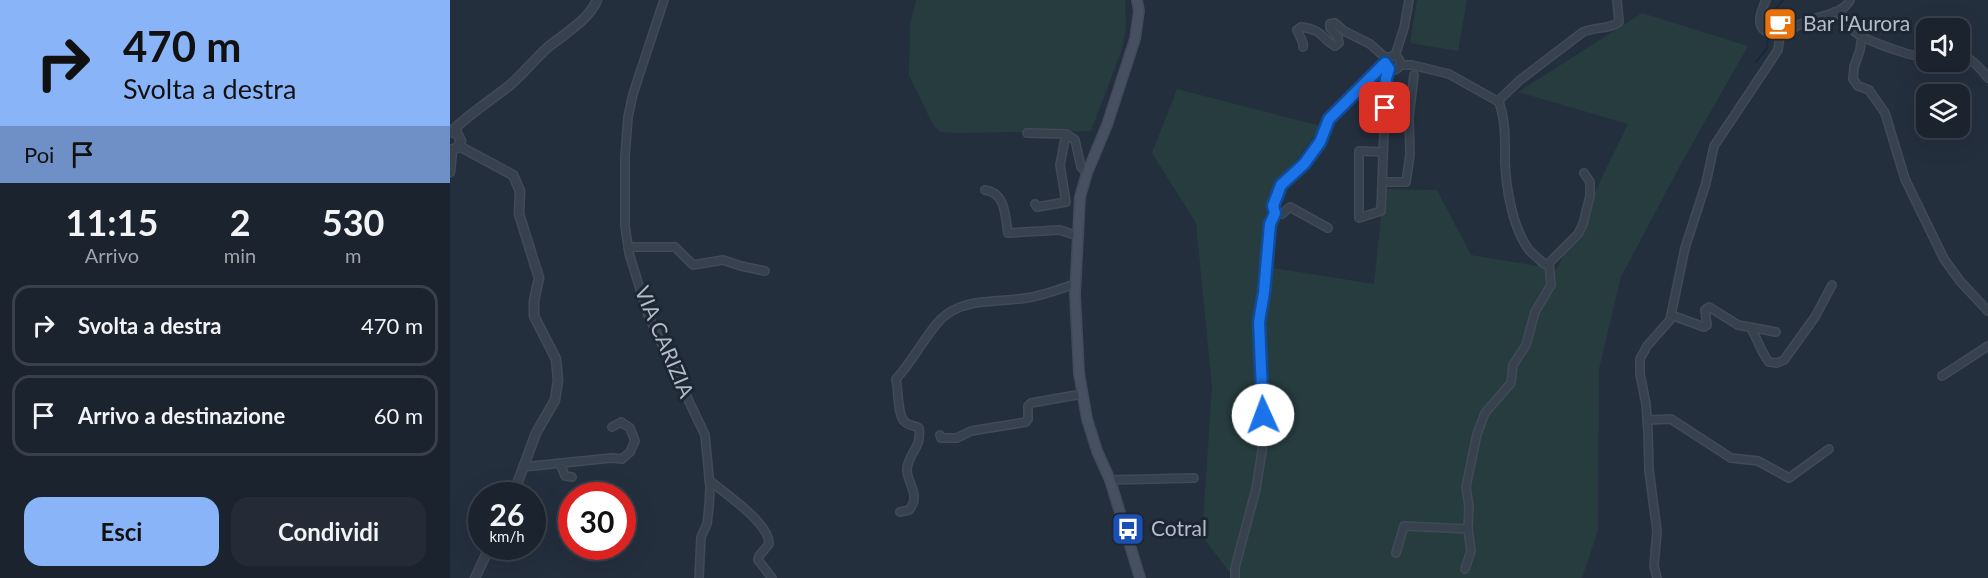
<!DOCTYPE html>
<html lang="it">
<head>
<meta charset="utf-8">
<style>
  :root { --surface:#1b232e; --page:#242b36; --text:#f1f3f6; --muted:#a0a4aa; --line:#39404a; --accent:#8ab4f8 }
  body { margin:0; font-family:Lato,sans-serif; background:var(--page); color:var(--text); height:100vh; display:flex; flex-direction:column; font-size:22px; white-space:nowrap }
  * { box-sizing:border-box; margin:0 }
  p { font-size:20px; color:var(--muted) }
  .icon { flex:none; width:33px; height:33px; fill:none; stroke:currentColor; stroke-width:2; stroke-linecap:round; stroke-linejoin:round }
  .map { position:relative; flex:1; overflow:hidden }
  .drawer { display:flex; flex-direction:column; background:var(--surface); width:450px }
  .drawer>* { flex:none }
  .top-card { background:#8ab4f8; color:#111; overflow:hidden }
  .fabs { position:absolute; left:1466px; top:18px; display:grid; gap:12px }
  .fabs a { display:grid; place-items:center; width:54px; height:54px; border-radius:12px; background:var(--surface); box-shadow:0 6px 24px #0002,0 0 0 2px var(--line); font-size:30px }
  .speed { position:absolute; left:18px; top:482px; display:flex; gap:12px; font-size:30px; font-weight:700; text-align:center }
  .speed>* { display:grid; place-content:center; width:78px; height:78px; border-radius:50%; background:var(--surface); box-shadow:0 6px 24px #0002,0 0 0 2px var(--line); line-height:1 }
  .speed small { font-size:15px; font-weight:400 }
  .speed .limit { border:9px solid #d22; background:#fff; color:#111 }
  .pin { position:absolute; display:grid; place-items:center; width:51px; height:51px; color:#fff; margin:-26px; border-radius:12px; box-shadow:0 3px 9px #0006 }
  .me { position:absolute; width:66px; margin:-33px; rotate:358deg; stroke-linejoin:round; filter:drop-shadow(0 0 4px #0008) }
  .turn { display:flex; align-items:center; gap:21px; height:126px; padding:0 24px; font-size:27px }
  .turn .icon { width:78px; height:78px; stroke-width:2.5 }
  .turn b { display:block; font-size:42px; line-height:51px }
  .then { display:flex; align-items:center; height:57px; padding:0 24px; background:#0003; gap:12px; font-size:22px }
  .eta { display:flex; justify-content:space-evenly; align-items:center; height:102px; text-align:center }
  .eta b { font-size:36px; font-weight:700; line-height:42px }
  .button { display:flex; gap:12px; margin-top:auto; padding:12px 24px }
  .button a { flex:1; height:69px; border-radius:18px; background:var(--accent); color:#111; font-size:24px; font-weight:700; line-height:69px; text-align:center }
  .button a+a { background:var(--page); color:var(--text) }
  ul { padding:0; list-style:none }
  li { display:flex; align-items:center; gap:18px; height:81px; margin:0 12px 9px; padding:0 12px; border:3px solid var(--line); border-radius:18px }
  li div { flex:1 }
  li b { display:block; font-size:22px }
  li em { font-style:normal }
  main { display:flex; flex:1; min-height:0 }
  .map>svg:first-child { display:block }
</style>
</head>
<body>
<main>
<section class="drawer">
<div class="top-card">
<div class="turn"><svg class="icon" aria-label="right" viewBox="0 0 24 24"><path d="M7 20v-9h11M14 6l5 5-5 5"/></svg><div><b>470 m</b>Svolta a destra</div></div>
<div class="then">Poi<svg class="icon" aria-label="arrive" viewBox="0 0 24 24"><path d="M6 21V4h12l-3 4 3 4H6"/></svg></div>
</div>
<div class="eta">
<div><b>11:15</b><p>Arrivo</p></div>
<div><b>2</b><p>min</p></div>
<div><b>530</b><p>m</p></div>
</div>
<ul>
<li><svg class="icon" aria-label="right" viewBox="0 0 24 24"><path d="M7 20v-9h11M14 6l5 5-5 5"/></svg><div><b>Svolta a destra</b></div><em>470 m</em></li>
<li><svg class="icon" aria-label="arrive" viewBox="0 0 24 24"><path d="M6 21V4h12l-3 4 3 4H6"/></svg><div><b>Arrivo a destinazione</b></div><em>60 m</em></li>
</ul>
<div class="button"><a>Esci</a><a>Condividi</a></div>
</section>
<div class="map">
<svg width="1538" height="578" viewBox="0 0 1538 578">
  <rect width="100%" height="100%" fill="#242f3e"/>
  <g fill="#263c3f">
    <path d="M466 0H675L676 27 672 49 641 131 508 133 490 132 483 125 459 75 460 25Z"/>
    <path d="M967 0H1017L1008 51 960 43Z"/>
    <path d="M1192 13 1298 46 1232 162 1171 277 1149 369 1148 530 1132 578H784L752 536 762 387 746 223 702 153 727 89 871 126 818 200 810 266 924 284 934 189 987 190 1021 255 1107 269 1178 124 1068 92Z"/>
    <path d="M920 98H933V132H919Z"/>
  </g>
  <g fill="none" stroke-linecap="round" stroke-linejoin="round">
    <g stroke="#17263c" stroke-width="1.5">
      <path d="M1319 29 1322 13 1333 0"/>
      <path d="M1306 62 1317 48 1318 36"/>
    </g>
    <defs>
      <g id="minor">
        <path d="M214 0 183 94 178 117 175 156V226L179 253 198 315 255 435 260 487 259 507 257 524 251 537 249 578"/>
        <path d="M1316 0C1311 11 1304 27 1319 33 1323 35 1328 36 1332 34 1341 30 1349 24 1358 21 1372 15 1393 14 1400 0"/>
        <path d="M1384 12 1399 19C1401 24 1402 29 1405 32 1417 41 1461 57 1476 57"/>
        <path d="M1412 36 1410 50 1404 67 1403 79 1408 86 1419 90 1435 113 1455 179 1494 259 1510 281 1538 311"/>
        <path d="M853 47V43L847 30 851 27C874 30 870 38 885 46L889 43 888 37 880 28V24L885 23 894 31 920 44 937 59"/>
        <path d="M1509 52C1521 59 1530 67 1538 78"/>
        <circle cx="943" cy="63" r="7"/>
        <path d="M945 56 954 28 959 0"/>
        <path d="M950 65H962L999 74 1049 102C1056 122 1055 141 1055 162 1056 189 1063 230 1080 251 1084 255 1090 260 1094 264L1099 263 1128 234 1133 224 1140 196V182L1134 173"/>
        <path d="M935 91 962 92"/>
        <path d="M1048 101 1070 80 1133 32C1145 27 1161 29 1169 22L1167 0"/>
        <path d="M577 133 616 134 625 140 631 167 637 173"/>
        <path d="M933 152 909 151V218L931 211 936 78 939 69"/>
        <path d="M932 182H956L960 155 959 117 964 75"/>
        <path d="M535 190C556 193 555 216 558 233L610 230 628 236"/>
        <path d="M585 204 587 207 616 202 610 165 616 134"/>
        <path d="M878 228 840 207 832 214 825 213 823 206 831 185 854 164 870 142 879 119 935 63"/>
        <path d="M178 247H225L243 265 273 260 291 266 315 271"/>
        <path d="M1221 315 1254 327 1257 325 1255 310 1259 307 1288 325 1326 332"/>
        <path d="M1300 327C1308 339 1310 351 1319 362L1327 363 1334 360 1365 317 1382 285"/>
        <path d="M1492 376 1538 346"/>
        <path d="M1197 420 1221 419 1281 458 1308 461 1339 478 1379 449"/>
        <path d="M490 435 491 438H507L521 431 576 422 578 419V406L581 403 632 394"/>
        <path d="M110 463 115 476 122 477"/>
        <path d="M73 467 161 458 172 459 180 452 185 441 180 428 171 422 162 427"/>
        <path d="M259 480C275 494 319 522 319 544L309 556 308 560 322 578"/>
        <path d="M660 480 744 478"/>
        <path d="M450 512 459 510C472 495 456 482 457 469 459 451 472 449 469 428 464 425 459 426 455 422 447 415 449 392 446 379 463 361 474 337 491 319 514 297 547 303 576 298 592 296 609 289 625 284"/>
        <path d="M946 553 954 526 1018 529 1019 506 1016 487 1027 434 1035 413 1061 383 1063 365 1076 345 1085 312 1101 285 1099 263"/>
        <path d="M1015 569 1021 551 1018 529"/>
        <path d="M785 578V568L806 489 814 438 809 322 814 292 820 224 825 213"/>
        <path d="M1207 578 1204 566 1207 531 1199 470 1198 431 1196 404 1190 374V359L1197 346 1220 320 1235 248 1256 183 1264 146 1328 50 1330 35"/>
      </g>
      <g id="tertiary">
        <path d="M0 132 7 133 11 141 7 148 0 150"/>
        <path d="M1 132C19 114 40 101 60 85 73 74 84 60 97 48 114 34 138 21 147 0"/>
        <path d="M9 146 63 175 70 191 69 214 89 278 84 301V316L106 359 108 380 105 400 86 433 63 495"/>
        <path d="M0 172 2 150"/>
        <path d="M25 578 40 546"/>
      </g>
      <path id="secondary" d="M687 0 689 11 685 39 657 125 637 173 630 197 625 294 629 373 637 419 647 451 660 480 690 578"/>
    </defs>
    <use href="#minor" stroke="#414a57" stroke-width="10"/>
    <use href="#tertiary" stroke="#414a57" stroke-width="11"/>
    <use href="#secondary" stroke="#414a57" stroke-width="12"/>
    <use href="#minor" stroke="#38414e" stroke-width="7"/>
    <use href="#tertiary" stroke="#38414e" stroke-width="8"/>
    <use href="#secondary" stroke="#465061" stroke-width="9"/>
  </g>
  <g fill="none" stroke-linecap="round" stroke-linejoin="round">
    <defs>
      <path id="route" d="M813 415 809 322 814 292 820 224 825 213 823 206 831 185 854 164 870 142 879 119 935 63 939 69 936 78 935 108"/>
    </defs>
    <use href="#route" stroke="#114b97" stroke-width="15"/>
    <use href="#route" stroke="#1a73e8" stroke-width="10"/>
  </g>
  <defs>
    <symbol id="cafe-square" viewBox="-11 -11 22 22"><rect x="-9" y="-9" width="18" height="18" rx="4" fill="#e8710a" stroke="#1d2633"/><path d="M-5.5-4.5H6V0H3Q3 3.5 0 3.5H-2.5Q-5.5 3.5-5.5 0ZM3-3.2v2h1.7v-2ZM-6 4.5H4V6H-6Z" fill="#fff"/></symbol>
    <symbol id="bus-square" viewBox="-11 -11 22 22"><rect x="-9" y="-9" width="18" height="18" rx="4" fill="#1a4fb4" stroke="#1d2633"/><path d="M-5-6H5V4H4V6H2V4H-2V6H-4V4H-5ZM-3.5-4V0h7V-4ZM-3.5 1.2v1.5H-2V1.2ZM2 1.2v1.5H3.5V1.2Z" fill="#fff"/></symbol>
  </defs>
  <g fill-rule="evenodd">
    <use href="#cafe-square" x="1311" y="5" width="38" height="38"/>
    <use href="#bus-square" x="659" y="510" width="38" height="38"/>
  </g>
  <g text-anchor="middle" stroke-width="6" stroke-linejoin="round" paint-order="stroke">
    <g font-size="21" fill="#b4bcc9" stroke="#1d2633" text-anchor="start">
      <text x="1353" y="31">Bar l'Aurora</text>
      <text x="701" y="536">Cotral</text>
    </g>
    <g font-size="21" fill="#b4bcc9" stroke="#1d2633">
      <text transform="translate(214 342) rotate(67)" y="7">VIA CARIZIA</text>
    </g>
  </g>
</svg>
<div class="fabs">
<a><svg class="icon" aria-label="sound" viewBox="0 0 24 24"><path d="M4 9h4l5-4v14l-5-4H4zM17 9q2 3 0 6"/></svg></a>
<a><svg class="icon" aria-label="layers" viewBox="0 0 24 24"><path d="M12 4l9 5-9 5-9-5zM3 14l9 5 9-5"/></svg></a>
</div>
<div class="speed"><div>26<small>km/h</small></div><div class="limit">30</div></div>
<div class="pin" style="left:935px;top:108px;background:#d93025"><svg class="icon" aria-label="arrive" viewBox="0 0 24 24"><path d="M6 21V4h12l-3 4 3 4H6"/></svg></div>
<svg class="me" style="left:813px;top:415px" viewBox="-20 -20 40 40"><circle r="19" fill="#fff"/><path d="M0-13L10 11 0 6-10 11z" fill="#1a73e8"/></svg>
</div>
</main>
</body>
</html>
